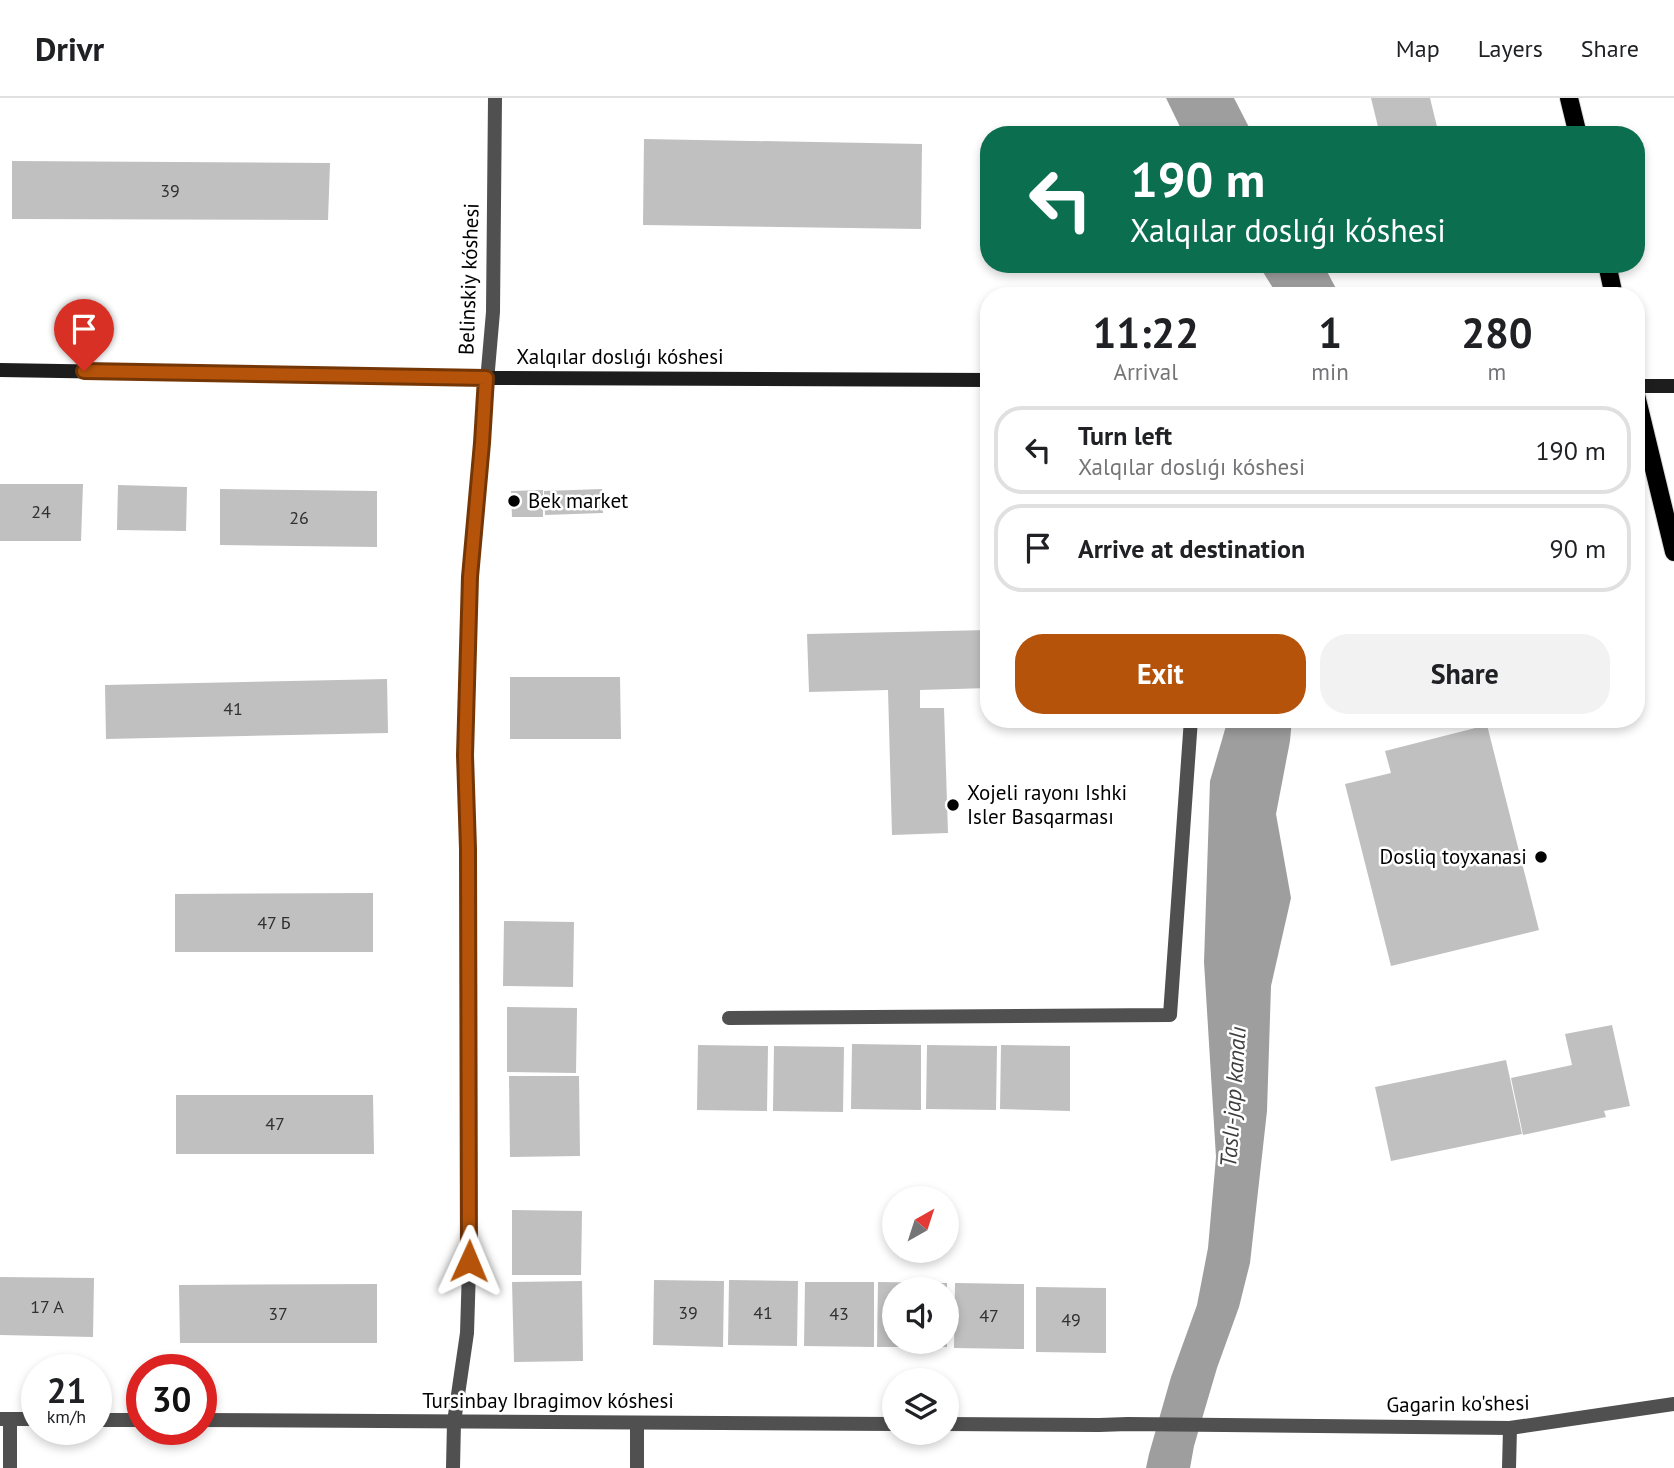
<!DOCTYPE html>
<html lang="en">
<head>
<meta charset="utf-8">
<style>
  :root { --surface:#fff; --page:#f2f2f2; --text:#202124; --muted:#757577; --line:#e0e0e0; --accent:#b45309 }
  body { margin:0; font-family:"PT Sans",sans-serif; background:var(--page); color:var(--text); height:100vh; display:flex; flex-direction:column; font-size:26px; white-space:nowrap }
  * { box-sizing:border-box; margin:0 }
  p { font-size:23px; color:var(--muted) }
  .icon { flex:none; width:38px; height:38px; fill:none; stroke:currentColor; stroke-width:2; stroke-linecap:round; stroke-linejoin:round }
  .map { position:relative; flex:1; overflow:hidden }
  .sheet { position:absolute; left:980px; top:189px; width:665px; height:441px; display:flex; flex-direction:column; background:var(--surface); border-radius:28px; box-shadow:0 4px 10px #0003 }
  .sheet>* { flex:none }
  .hud { position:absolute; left:980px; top:28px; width:665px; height:147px; border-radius:28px; box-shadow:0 4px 10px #0003; background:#0b6e4f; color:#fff; overflow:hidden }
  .needle { width:46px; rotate:39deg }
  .controls { position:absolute; left:882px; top:1088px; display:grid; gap:14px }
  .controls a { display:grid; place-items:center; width:77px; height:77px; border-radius:50%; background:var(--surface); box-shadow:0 4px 10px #0003; font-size:35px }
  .speed { position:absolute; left:21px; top:1256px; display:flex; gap:14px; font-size:35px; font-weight:700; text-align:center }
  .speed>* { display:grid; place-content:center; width:91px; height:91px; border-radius:50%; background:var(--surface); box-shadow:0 4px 10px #0003; line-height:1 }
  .speed small { font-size:18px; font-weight:400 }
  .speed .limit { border:10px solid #d22; background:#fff; color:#111 }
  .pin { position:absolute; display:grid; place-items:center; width:60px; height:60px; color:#fff; margin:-72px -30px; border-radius:50% 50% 50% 0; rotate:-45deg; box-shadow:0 0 7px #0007 }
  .pin .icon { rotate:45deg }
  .me { position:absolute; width:77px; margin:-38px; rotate:1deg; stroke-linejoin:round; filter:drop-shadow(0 0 5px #0008) }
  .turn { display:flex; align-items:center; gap:24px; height:147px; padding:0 35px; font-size:32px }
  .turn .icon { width:91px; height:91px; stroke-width:2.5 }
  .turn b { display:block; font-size:49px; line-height:60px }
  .eta { display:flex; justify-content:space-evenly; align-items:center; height:119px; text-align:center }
  .eta b { font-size:42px; font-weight:700; line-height:49px }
  .button { display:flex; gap:14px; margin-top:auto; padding:14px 35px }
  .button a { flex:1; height:80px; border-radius:28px; background:var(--accent); color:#fff; font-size:28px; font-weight:700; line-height:80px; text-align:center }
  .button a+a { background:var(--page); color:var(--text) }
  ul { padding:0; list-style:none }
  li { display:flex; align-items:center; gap:21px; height:88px; margin:0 14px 10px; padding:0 21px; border:4px solid var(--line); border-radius:28px }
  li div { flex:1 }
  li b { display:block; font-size:26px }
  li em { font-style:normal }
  header { display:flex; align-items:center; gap:42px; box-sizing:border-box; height:98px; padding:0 35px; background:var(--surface); border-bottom:2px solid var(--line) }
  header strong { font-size:33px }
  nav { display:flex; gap:38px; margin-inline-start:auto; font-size:24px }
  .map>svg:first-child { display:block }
</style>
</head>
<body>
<header>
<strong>Drivr</strong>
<nav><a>Map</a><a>Layers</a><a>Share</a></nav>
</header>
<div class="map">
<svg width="1674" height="1370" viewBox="0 0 1674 1370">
  <rect width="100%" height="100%" fill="#fff"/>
  <g fill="#9e9e9e">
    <path d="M1166 0H1234L1253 37H1184Z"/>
    <path d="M1258 166H1323L1340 198H1278Z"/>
    <path d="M1228 621H1292L1290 643 1276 716 1291 800 1271 888 1267 1013 1250 1165 1239 1209 1217 1270 1194 1348 1190 1370H1146L1149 1356 1171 1279 1197 1207 1208 1150 1216 1059 1204 864 1210 683Z"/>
  </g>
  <g fill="#c0c0c0">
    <path d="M1371 0H1430L1439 37H1380Z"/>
    <path d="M644 41 922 46 921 131 643 127Z"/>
    <path d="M12 63 330 65 328 122 12 121Z"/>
    <path d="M0 386H83L81 443H0Z"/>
    <path d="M118 387 187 389 186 433 117 432Z"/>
    <path d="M220 391 377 393V449L220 447Z"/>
    <path d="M602 391 603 415 545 417 544 393Z"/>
    <path d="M543 392V419H512L511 393Z"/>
    <path d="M989 532V590L920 592V610H944L948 735 892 737 888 592 809 594 807 536Z"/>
    <path d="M510 579H620L621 641H510Z"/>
    <path d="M387 581 388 635 106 641 105 587Z"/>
    <path d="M1487 627 1539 832 1391 868 1345 686 1391 675 1385 653Z"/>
    <path d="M373 795V854H175V796Z"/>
    <path d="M504 823 574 824 573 889 503 888Z"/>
    <path d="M507 909 577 910 576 975 507 974Z"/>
    <path d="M1612 927 1630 1008 1604 1013 1606 1019 1523 1037 1511 980 1572 967 1565 936Z"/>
    <path d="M852 946 921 947V1012L851 1011Z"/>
    <path d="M698 947 768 948 767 1013 697 1012Z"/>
    <path d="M927 947 997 948 996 1012 926 1011Z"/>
    <path d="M1001 947 1070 948V1013L1000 1011Z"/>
    <path d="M774 948 844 949 843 1014 773 1013Z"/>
    <path d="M1506 962 1522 1036 1391 1063 1375 989Z"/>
    <path d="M509 978H579L580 1058 510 1059Z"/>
    <path d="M176 997H373L374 1056H176Z"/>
    <path d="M512 1112 582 1113 581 1177H512Z"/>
    <path d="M0 1179 94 1180 93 1239 0 1237Z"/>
    <path d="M654 1182 724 1183 723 1249 653 1247Z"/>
    <path d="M729 1182 798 1183 797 1248 728 1247Z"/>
    <path d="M582 1183 583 1263 514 1264 512 1184Z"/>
    <path d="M805 1184H874V1249L804 1248Z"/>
    <path d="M878 1184 947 1185V1192H894V1244H947V1249H877Z"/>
    <path d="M955 1185 1024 1186V1251L954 1250Z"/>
    <path d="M377 1186V1245H180L179 1187Z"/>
    <path d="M1036 1189 1106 1190V1255L1036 1254Z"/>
  </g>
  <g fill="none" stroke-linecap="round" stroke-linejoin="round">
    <defs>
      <g id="primary">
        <path d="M1569 0 1578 37"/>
        <path d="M1607 166 1614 198"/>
        <path d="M1636 297 1674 454"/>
      </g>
    </defs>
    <use href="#primary" stroke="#dbdbdb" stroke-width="20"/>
    <g stroke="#505050" stroke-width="14">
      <path d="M729 920 1170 917 1191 621"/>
      <path d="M0 1321H37"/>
      <path d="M96 1322H142"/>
      <path d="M201 1322 894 1326"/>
      <path d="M637 1325V1370"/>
      <path d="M947 1326 1099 1327 1128 1326 1510 1330 1674 1306"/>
      <path d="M10 1370V1321"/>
      <path d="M453 1370 454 1324 467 1235 470 1139 468 751 465 657 470 479 493 214 495 0"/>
      <path d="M1509 1370 1510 1330"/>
    </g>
    <g stroke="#1d1d1d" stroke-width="14">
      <path d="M0 272 487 280 989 282"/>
      <path d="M1636 288H1674"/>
    </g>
    <use href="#primary" stroke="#000" stroke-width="18"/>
  </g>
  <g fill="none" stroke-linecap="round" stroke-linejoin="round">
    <defs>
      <path id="route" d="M84 273 486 280 482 345 470 479 465 657 468 751 469 1163"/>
    </defs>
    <use href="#route" stroke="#753606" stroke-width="18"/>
    <use href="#route" stroke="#b45309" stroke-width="12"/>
  </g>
  <g fill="#000" stroke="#fff" stroke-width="2.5">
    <circle cx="514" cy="403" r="7"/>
    <circle cx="953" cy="707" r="7"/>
    <circle cx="1541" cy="759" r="7"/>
  </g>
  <g text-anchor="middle" stroke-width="5" stroke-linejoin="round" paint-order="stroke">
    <g font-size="18" fill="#303030">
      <text x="170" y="99">39</text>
      <text x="41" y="420">24</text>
      <text x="299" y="426">26</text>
      <text x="233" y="617">41</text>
      <text x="274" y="831">47 Б</text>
      <text x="275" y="1032">47</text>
      <text x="47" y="1215">17 А</text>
      <text x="688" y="1221">39</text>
      <text x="763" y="1221">41</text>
      <text x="278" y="1222">37</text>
      <text x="839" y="1222">43</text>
      <text x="989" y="1224">47</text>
      <text x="1071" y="1228">49</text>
    </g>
    <g font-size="21" fill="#000" stroke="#fff">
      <text transform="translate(469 181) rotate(-88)" y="7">Belinskiy kóshesi</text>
      <text x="620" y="266">Xalqılar doslıǵı kóshesi</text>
      <text x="548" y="1310">Tursinbay Ibragimov kóshesi</text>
      <text transform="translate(1458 1306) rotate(-1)" y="7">Gagarin ko'shesi</text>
    </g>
    <g font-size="21" fill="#000" stroke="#fff" text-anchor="start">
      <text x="528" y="410">Bek market</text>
      <text x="967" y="702">Xojeli rayonı Ishki<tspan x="967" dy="24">Isler Basqarması</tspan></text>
      <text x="1527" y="766" text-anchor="end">Dosliq toyxanasi</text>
    </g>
    <g font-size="23" font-style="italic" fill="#3f3f3f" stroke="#fff">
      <text transform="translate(1233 999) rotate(-86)" y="8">Taslı-jap kanalı</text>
    </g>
  </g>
</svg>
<div class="controls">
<a><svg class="needle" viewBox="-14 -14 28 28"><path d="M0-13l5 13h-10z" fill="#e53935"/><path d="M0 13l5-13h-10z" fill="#757577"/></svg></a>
<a><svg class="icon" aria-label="sound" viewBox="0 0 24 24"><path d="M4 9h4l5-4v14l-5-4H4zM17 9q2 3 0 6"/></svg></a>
<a><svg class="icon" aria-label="layers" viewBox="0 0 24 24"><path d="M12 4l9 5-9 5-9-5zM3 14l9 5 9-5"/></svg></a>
</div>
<div class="speed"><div>21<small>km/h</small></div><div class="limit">30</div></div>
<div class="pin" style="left:84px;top:273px;background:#d93025"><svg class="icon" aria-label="arrive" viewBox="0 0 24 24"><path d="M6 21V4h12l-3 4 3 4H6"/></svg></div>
<svg class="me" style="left:469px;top:1163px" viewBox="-20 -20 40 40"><path d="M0-17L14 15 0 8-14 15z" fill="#b45309" stroke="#fff" stroke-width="4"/></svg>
<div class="hud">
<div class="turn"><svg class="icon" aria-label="left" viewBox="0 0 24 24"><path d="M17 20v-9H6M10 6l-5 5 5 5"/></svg><div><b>190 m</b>Xalqılar doslıǵı kóshesi</div></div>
</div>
<section class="sheet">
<div class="eta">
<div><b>11:22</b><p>Arrival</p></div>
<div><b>1</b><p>min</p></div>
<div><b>280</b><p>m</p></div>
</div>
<ul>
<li><svg class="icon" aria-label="left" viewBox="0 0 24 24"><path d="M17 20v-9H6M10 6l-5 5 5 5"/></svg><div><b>Turn left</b><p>Xalqılar doslıǵı kóshesi</p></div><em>190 m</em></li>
<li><svg class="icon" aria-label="arrive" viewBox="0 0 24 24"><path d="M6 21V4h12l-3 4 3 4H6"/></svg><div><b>Arrive at destination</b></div><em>90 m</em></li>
</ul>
<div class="button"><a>Exit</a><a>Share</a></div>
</section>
</div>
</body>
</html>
